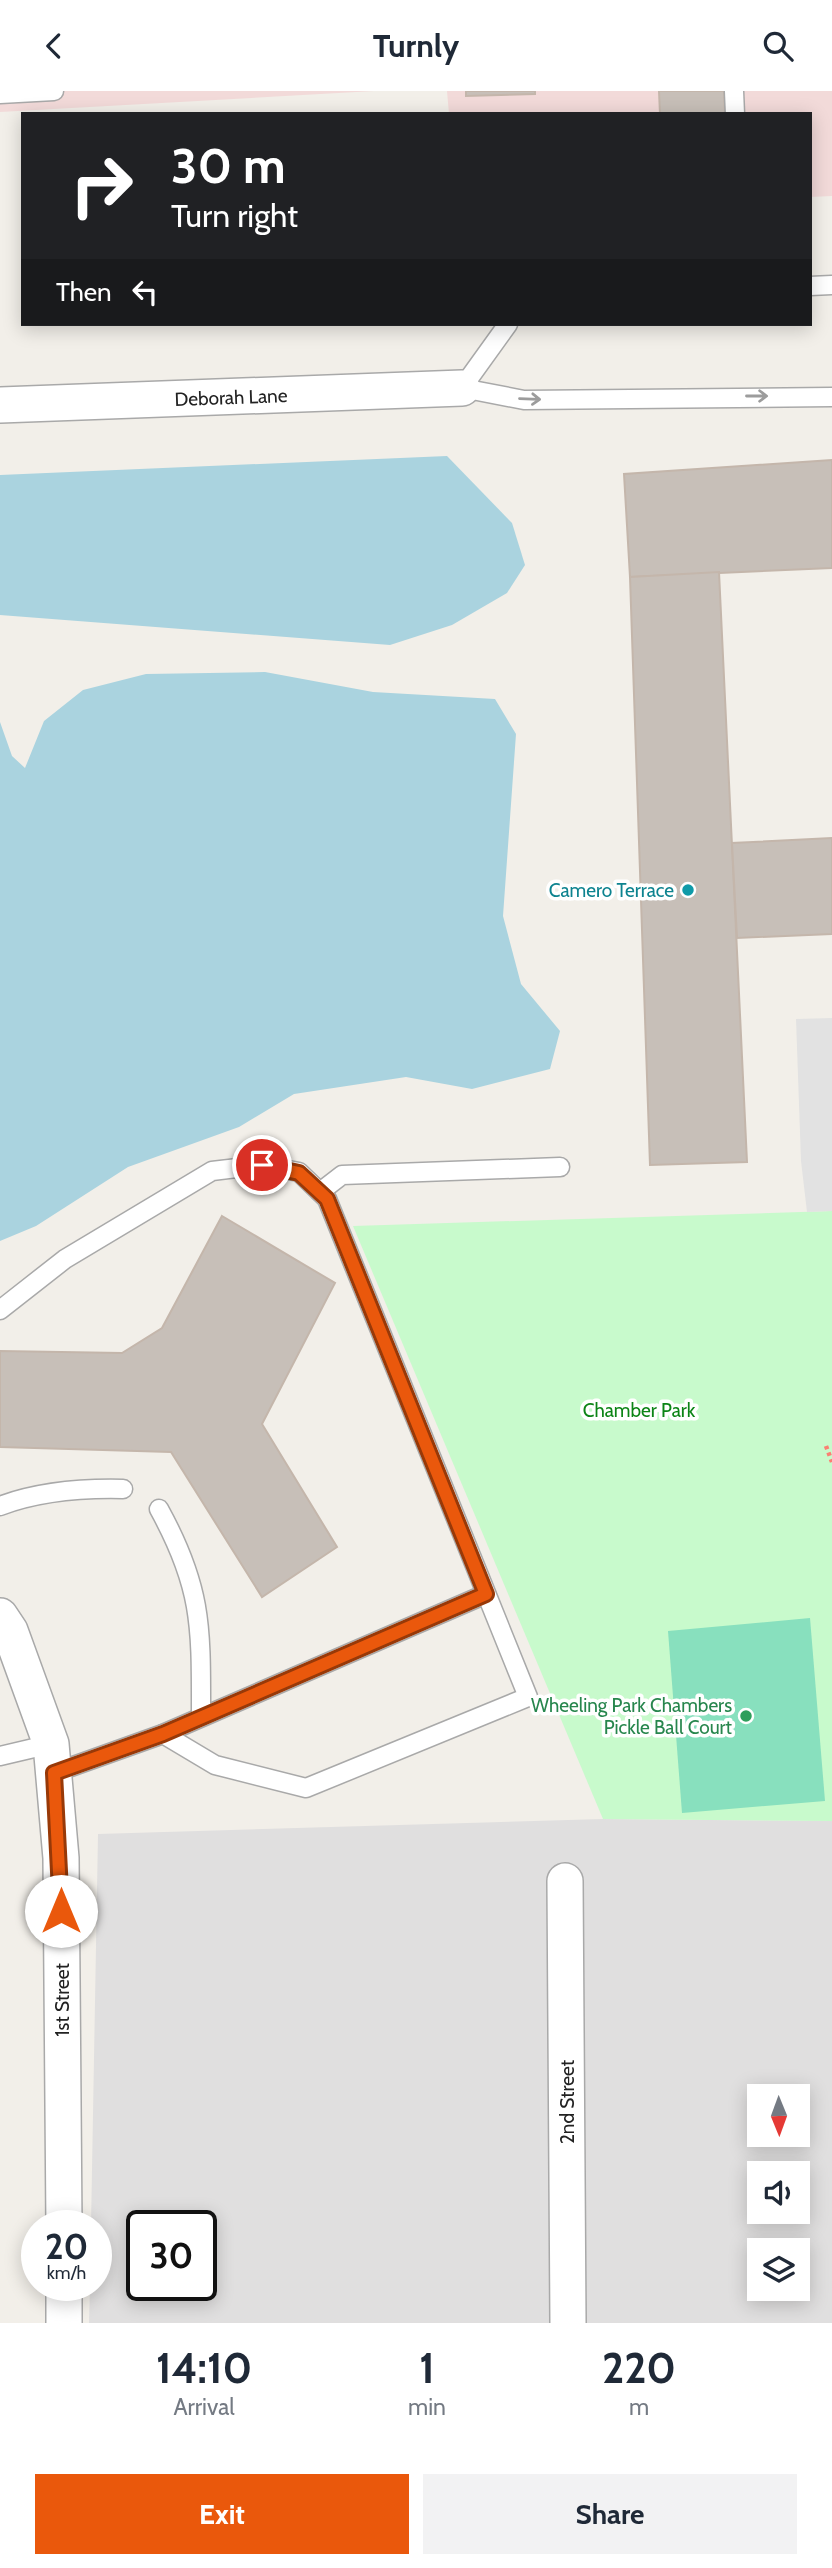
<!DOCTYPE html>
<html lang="en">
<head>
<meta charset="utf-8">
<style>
  :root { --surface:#fff; --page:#f2f2f3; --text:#1f2937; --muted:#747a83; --accent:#ea580c }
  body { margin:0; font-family:Cabin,sans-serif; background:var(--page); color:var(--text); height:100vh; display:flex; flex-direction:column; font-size:26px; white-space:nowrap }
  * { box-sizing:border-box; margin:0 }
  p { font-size:23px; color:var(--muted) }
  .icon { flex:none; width:38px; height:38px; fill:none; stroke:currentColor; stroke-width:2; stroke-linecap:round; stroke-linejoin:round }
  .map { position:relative; height:2232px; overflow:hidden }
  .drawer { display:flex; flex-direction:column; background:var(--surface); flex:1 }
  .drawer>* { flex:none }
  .hud { position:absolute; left:21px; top:21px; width:791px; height:214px; border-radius:0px; box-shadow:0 4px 18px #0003; background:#202124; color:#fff; overflow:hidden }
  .needle { width:46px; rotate:179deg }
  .controls { position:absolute; left:747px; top:1993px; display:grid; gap:14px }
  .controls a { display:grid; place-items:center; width:63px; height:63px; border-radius:0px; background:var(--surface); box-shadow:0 4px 18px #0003; font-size:35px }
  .speed { position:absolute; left:21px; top:2119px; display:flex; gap:14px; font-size:35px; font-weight:700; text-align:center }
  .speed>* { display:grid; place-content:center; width:91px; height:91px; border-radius:50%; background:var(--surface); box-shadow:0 4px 18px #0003; line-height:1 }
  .speed small { font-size:18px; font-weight:400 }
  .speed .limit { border:4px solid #111; border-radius:10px; background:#fff; color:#111 }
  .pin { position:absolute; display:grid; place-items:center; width:60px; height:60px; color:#fff; margin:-30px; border:4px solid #fff; border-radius:50%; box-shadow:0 2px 7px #0007 }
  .me { position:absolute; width:77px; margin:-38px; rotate:0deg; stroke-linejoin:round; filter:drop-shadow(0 0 5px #0008) }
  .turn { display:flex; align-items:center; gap:24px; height:147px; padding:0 35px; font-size:32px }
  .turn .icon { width:91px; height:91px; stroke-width:2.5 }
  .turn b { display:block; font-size:49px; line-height:60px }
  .then { display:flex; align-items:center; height:66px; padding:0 35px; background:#0003; gap:14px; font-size:26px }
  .eta { display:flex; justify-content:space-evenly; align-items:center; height:119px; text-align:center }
  .eta b { font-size:42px; font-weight:700; line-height:49px }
  .action { display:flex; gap:14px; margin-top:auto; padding:14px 35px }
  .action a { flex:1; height:80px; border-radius:0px; background:var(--accent); color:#fff; font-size:28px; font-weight:700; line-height:80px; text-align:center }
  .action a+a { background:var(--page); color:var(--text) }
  header { display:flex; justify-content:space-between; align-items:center; height:91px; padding:0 35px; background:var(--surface); font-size:32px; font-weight:700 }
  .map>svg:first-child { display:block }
</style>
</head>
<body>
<header><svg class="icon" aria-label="back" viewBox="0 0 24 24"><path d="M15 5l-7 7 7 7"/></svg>Turnly<svg class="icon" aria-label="search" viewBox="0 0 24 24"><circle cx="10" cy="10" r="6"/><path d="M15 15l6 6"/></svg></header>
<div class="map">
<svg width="832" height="2232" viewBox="0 0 832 2232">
  <rect width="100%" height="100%" fill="#f2efe9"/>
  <path fill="#e0dfdf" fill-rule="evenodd" d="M603 1728 832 1730V2232H89L90 2195 96 2194V2135H91L98 1743ZM760 2006H798V2044H760ZM760 2082H798V2121H760ZM142 2135H201V2194H142ZM760 2160H798V2198H760Z"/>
  <g fill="#f2dad9">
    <path d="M0 0H374L0 21Z"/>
    <path d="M447 0H832V105L810 106V23H449Z"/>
  </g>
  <path fill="#c8facc" d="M832 1120V1730L603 1728 353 1135Z"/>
  <path fill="#88e0be" d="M810 1527 825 1710 682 1722 668 1540Z"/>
  <path fill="#e2e2e2" d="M832 927V1120L807 1121 801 1070 796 928Z"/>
  <g fill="#aad3df">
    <path d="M447 365 512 432 525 474 507 502 452 534 390 554 0 524V384Z"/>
    <path d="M265 581 373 601 495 608 516 643 503 825 521 893 560 940 550 978 472 998 406 986 294 1003 239 1036 128 1076 36 1135 0 1150V631L12 665 25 677 44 630 83 599 146 583Z"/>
  </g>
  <g fill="#c7bfb8" stroke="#c4b6ab" stroke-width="2">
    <path d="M466 0H535V3L466 5Z"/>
    <path d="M659 0H724L725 23H660Z"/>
    <path d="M832 369V477L630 486 624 383Z"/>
    <path d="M719 481 747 1071 650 1074 630 486Z"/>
    <path d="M832 747V843L737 847 732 752Z"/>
    <path d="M222 1125 335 1192 262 1333 337 1456 262 1506 171 1361 0 1356V1260L122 1262 162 1237Z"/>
  </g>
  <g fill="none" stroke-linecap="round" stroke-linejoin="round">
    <defs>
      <g id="lane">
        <path d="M734 0 735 23"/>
        <path d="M0 3 54 0"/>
        <path d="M810 195 832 194"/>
        <path d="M508 233 462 297 524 309 832 306"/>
        <path d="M320 1101 342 1084 560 1076"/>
        <path d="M0 1219 65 1168 212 1080 262 1074 299 1081 327 1108 528 1606 306 1697 215 1674 163 1643 54 1682"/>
        <path d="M0 1415C40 1400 81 1397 123 1398"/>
        <path d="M159 1418C203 1498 201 1537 201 1626"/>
        <path d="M163 1643 486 1503"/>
        <path d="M0 1665 51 1653"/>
      </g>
      <g id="street">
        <path d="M0 314 462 297"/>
        <path d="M0 1525 10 1540 51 1653 61 1767 64 2135"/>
        <path d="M565 1790 568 2232"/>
        <path d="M64 2194V2232"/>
      </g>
    </defs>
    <use href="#lane" stroke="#a9a9a9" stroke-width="21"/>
    <use href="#street" stroke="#a9a9a9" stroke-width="38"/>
    <path stroke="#fa8072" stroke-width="4.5" stroke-dasharray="3.5 3.5" stroke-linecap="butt" d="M826 1355 832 1371"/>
    <use href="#lane" stroke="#fff" stroke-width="18"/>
    <use href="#street" stroke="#fff" stroke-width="35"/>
  </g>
  <defs><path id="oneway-shaft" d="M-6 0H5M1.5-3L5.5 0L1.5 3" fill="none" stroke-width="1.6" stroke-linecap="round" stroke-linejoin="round" transform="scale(1.75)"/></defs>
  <g stroke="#9c9c9c">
    <use href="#oneway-shaft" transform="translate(757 305)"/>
    <use href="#oneway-shaft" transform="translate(530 308) rotate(2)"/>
  </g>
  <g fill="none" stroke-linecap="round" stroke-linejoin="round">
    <defs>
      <path id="route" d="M61 1820 54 1682 163 1643 486 1503 327 1108 299 1082 262 1074"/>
    </defs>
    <use href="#route" stroke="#983908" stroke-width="18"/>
    <use href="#route" stroke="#ea580c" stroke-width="12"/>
  </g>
  <circle fill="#0f9aa8" stroke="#fff" stroke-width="2.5" cx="688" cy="799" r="7"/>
  <circle fill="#2e9e5b" stroke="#fff" stroke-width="2.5" cx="746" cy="1625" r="7"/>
  <g text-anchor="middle" stroke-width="7" stroke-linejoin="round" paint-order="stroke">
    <g font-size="19" fill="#222" stroke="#fff">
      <text transform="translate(231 306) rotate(-2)" y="7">Deborah Lane</text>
      <text transform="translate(62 1909) rotate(-90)" y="7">1st Street</text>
      <text transform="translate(567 2011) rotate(-90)" y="7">2nd Street</text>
    </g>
    <g font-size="19" fill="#0d838f" stroke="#fff" text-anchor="end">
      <text x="674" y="806">Camero Terrace</text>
    </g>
    <g font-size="19" fill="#0c8416" stroke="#fff">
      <text x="639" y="1326">Chamber Park</text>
    </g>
    <g font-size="19" fill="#27864d" stroke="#fff" text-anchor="end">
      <text x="732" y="1621">Wheeling Park Chambers<tspan x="732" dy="22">Pickle Ball Court</tspan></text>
    </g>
  </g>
</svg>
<div class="controls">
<a><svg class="needle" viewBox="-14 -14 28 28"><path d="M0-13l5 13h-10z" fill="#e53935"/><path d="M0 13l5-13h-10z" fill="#747a83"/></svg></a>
<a><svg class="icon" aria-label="sound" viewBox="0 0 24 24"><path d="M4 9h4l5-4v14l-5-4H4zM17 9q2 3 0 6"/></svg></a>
<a><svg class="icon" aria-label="layers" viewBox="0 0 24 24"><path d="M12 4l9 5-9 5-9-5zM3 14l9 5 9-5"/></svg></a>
</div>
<div class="speed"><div>20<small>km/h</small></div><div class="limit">30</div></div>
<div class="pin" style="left:262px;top:1074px;background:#d93025"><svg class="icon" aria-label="arrive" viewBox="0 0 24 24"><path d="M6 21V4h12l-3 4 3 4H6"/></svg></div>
<svg class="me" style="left:61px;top:1820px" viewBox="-20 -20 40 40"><circle r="19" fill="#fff"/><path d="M0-13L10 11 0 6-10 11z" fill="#ea580c"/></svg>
<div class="hud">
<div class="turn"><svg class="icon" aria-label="right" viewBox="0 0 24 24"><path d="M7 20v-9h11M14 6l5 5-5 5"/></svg><div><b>30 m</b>Turn right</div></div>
<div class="then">Then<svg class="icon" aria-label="left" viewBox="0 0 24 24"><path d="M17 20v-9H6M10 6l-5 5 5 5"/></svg></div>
</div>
</div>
<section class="drawer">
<div class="eta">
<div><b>14:10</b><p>Arrival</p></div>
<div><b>1</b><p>min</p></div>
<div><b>220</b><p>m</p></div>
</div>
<div class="action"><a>Exit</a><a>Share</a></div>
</section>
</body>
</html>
